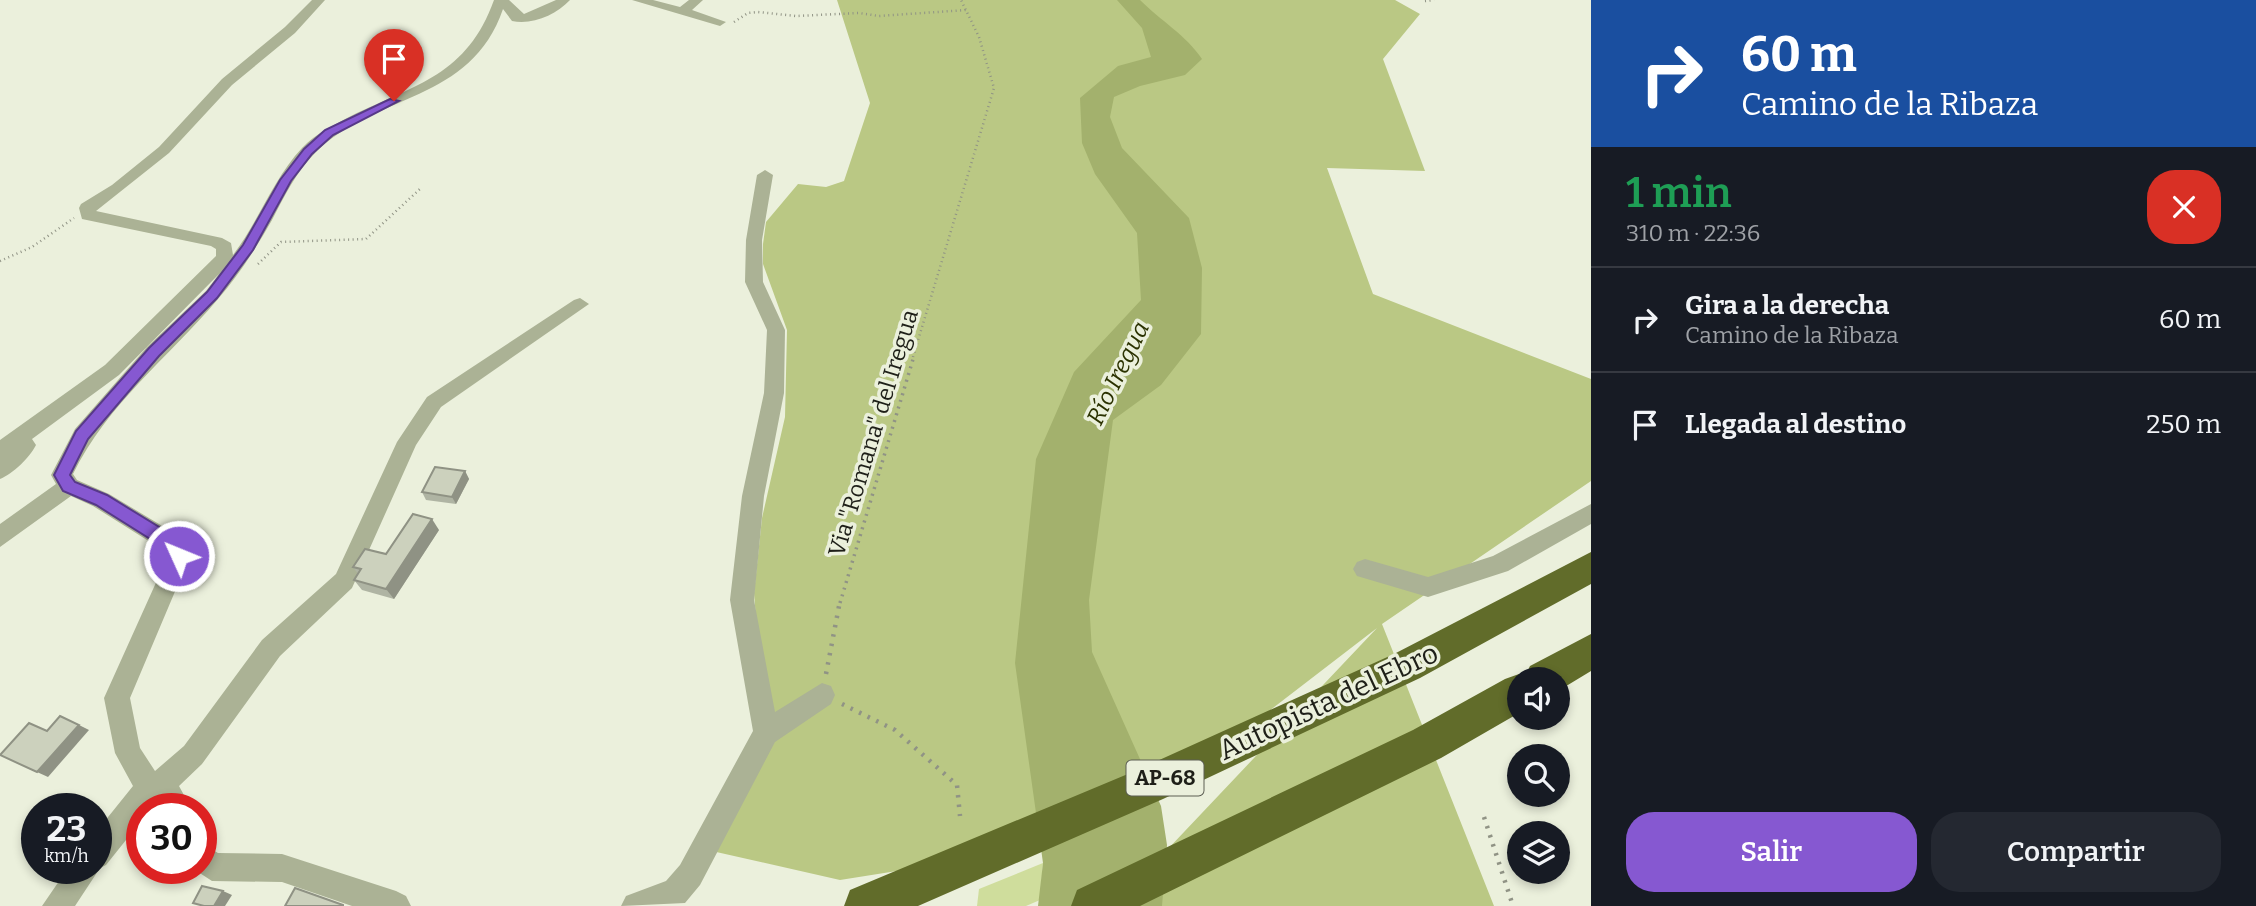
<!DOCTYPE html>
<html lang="es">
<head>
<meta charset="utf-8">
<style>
  :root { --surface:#171b24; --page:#242831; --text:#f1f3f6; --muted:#9ea1a6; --line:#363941; --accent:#8658d1 }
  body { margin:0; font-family:Bitter,serif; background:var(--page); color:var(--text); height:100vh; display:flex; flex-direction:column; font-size:26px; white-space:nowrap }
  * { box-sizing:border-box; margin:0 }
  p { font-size:23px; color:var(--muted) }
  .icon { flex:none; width:38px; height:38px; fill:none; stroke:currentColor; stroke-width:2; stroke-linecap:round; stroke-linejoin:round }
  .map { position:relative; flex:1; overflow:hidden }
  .panel { display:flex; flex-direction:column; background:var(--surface); width:665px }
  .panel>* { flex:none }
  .banner { background:#1a4fa0; color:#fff; overflow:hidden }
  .buttons { position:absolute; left:1507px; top:667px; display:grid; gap:14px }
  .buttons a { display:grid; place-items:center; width:63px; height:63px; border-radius:50%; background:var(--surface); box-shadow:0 4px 10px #0003; font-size:35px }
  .speed { position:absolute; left:21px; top:793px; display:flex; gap:14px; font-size:35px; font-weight:700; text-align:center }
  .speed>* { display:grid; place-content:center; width:91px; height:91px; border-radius:50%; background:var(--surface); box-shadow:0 4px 10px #0003; line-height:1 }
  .speed small { font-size:18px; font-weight:400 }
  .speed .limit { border:10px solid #d22; background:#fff; color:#111 }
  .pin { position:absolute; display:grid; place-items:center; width:60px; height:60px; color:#fff; margin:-72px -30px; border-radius:50% 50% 50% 0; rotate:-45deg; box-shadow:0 0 7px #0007 }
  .pin .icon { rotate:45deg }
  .me { position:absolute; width:77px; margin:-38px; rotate:314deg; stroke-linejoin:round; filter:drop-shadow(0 0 5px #0008) }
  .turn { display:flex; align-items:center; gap:24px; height:147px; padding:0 35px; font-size:32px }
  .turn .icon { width:91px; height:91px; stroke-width:2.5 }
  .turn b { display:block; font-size:49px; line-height:60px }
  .round { display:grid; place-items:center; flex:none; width:74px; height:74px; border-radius:28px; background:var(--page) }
  .head { display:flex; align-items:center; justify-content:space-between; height:119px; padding:0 35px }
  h1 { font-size:42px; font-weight:600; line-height:52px; color:#1e9e55 }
  .primary-button { display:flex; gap:14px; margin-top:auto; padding:14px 35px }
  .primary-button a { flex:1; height:80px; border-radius:28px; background:var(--accent); color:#fff; font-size:28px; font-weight:600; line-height:80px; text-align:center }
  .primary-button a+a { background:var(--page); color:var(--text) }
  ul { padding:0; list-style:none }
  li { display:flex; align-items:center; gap:21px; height:105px; padding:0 35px; border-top:2px solid var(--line) }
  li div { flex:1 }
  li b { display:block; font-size:26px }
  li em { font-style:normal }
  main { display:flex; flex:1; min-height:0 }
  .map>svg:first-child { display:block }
</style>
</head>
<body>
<main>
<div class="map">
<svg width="1591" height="906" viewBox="0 0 1591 906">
  <rect width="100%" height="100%" fill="#ebf0dc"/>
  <path fill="#cfdd9c" d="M1043 863 1040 900 1026 906H977L979 889Z"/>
  <path fill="#bac884" d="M837 0H1395L1420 14 1383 59 1425 171 1327 168 1373 294 1591 379V481L1382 624 1494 906H1114L1377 628 1104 838 840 880 703 849 766 748 754 593 762 518 785 417 787 330 763 264V244L766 222 798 184 826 187 844 181 870 103Z"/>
  <path fill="#a3b16d" d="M1117 0H1140C1161 21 1186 35 1202 59L1185 75 1140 86 1114 97 1110 117 1122 148 1189 218 1202 268 1201 334 1161 385 1113 420 1089 600 1092 652 1161 806 1167 845 1162 906H1038L1043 863 1015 663 1036 459 1074 372 1141 300 1137 233 1095 174 1082 143 1080 98 1118 66 1151 57 1142 28Z"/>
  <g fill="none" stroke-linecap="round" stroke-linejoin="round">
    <g stroke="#909385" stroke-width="2.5" stroke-dasharray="1 3.5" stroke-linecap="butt">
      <path d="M1425 1 1434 0"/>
      <path d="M734 22 748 13 758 12 796 16 859 13 879 16 966 10"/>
      <path d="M0 261 32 247 74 218"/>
      <path d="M258 264 281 242 366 239 421 188"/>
      <path d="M913 357 994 88 979 37 961 0"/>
    </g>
    <path stroke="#909385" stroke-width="3.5" stroke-dasharray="2 5" stroke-linecap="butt" d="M840 603 914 356"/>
    <g stroke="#909385" stroke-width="4.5" stroke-dasharray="2.5 7" stroke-linecap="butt">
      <path d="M826 674 840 601"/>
      <path d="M842 704 895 730 957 785 960 816"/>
      <path d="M1484 817 1513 906"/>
    </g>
    <g fill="#abb295" fill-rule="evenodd">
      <path d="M312 0H325L295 33 232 85 169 153 96 211 222 238 231 243 233 255C259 221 273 179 302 148 316 133 334 125 351 116 417 84 467 75 494 0H509L524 14 556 0H570C556 15 533 25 512 21L503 9C471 103 375 93 315 153 296 172 284 197 272 220 256 248 239 275 218 299 168 358 108 403 73 474L77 480 109 494 184 539 190 556 130 698 140 748 155 771 184 746 262 640 336 574 397 442 427 397 574 300 580 298 589 304 441 407 416 445 352 588 280 656 202 764 179 786 191 808H161L155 802 150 808H142V820L106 865 100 868 75 906H42L68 868H96V832L133 786 115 753 104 698 168 556 166 552 93 506 71 496 0 547V524L56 484 51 475 75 429 147 347 206 291 219 274 119 375 32 439 36 445C30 457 13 474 0 479V440L105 365 216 256V249L211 246 82 219 79 208 81 204 112 185 159 147 222 79 285 27Z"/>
      <path d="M632 0H653L680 7 689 0H703L692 10 726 22 720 26Z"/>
      <path d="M765 170 773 175 762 240 763 282 785 330 784 393 764 496 754 600 775 712 822 683 831 686 835 695 831 704 775 742 700 885 685 903 621 906 626 896 666 881 680 865 753 731 730 600 742 496 764 393 767 330 745 282 746 240 757 175Z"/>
      <path d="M1591 504V524L1508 571 1428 597 1357 576 1353 569 1357 562 1365 559 1428 577 1493 556Z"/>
      <path d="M201 843 218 853 282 854 396 891 406 896 411 906H352L282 882 212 881 192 868H201Z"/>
    </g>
    <g fill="#616c2a" fill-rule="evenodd">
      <path d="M1591 552V584L1420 678 1163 799 918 906H844L850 890 1135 771 1394 654Z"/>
      <path d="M1591 634V671L1558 691V679H1519V713L1441 758 1140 906H1071L1077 890 1413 730 1505 679 1519 674 1525 676 1530 666Z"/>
    </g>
  </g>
  <g fill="#afb4a3">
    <path d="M465 471 469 479 456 504 426 500 422 492Z"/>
    <path d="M439 530 394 599 362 590 354 580 358 574 353 567 386 554Z"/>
  </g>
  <g fill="#8f9284">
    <path d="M465 471 469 479 456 504 452 497Z"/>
    <path d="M432 519 439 530 394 599 386 589Z"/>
    <path d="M79 725 89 730 48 777 37 772Z"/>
    <path d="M223 891 232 895 225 906H214Z"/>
  </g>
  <g fill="#ccd1bd" stroke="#8f9284" stroke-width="2">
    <path d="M435 467 465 471 452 497 422 492Z"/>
    <path d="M413 514 432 519 386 589 354 580 361 569 353 567 365 549 386 554Z"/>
    <path d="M60 716 79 725 37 772 0 755 29 723 47 731Z"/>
    <path d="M202 886 223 891 214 906H204L193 903Z"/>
    <path d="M295 888 343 905V906H285Z"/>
  </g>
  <path fill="#8658d1" stroke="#573988" stroke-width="2" d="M390 99 399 101 333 135 312 154 291 181 253 250 217 298 159 356 88 439 70 475 75 482 107 495 182 541 188 556 185 561H173L169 551 96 505 63 491 54 475 76 431 149 348 207 292 243 245 280 180 304 149 325 130Z"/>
  <g text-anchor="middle" stroke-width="7" stroke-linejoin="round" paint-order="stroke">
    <rect fill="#ebf0dc" stroke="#5c5e53" stroke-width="2" x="1126.5" y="760.5" width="77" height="35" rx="5"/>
    <g font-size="21" font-weight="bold" fill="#1e1f18">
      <text x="1165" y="785">AP-68</text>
    </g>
    <g font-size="23" fill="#1e1f18" stroke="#ebf0dc">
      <text transform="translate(873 433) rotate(-73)" y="8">Via "Romana" del Iregua</text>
    </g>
    <g font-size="24" font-style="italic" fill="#2b3200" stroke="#ebf0dc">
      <text transform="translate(1118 373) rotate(-64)" y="8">Río Iregua</text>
    </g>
    <g font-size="28" fill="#1e1f18" stroke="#ebf0dc">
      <text transform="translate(1328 701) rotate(-25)" y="10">Autopista del Ebro</text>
    </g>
  </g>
</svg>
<div class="buttons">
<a><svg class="icon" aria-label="sound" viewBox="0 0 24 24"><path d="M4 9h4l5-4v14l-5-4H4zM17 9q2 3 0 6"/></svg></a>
<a><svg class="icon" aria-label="search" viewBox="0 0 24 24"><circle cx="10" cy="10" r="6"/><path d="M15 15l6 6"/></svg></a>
<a><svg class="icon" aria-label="layers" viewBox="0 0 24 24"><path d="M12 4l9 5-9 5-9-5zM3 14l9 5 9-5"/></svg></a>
</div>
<div class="speed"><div>23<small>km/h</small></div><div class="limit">30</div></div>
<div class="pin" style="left:394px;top:101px;background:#d93025"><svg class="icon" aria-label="arrive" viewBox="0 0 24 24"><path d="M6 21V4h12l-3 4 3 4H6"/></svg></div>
<svg class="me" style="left:179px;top:556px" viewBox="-20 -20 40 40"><circle r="17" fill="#8658d1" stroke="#fff" stroke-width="3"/><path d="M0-11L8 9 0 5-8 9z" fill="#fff"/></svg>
</div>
<section class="panel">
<div class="banner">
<div class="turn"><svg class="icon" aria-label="right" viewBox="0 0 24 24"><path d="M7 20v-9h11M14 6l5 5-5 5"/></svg><div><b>60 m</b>Camino de la Ribaza</div></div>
</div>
<div class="head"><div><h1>1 min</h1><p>310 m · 22:36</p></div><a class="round" style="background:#d93025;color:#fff"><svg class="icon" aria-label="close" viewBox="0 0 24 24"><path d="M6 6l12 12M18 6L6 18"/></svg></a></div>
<ul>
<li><svg class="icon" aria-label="right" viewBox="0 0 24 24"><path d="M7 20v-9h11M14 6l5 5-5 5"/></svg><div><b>Gira a la derecha</b><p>Camino de la Ribaza</p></div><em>60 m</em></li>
<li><svg class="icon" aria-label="arrive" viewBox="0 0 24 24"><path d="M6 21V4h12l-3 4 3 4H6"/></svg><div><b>Llegada al destino</b></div><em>250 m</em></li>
</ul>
<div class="primary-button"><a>Salir</a><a>Compartir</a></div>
</section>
</main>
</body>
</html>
